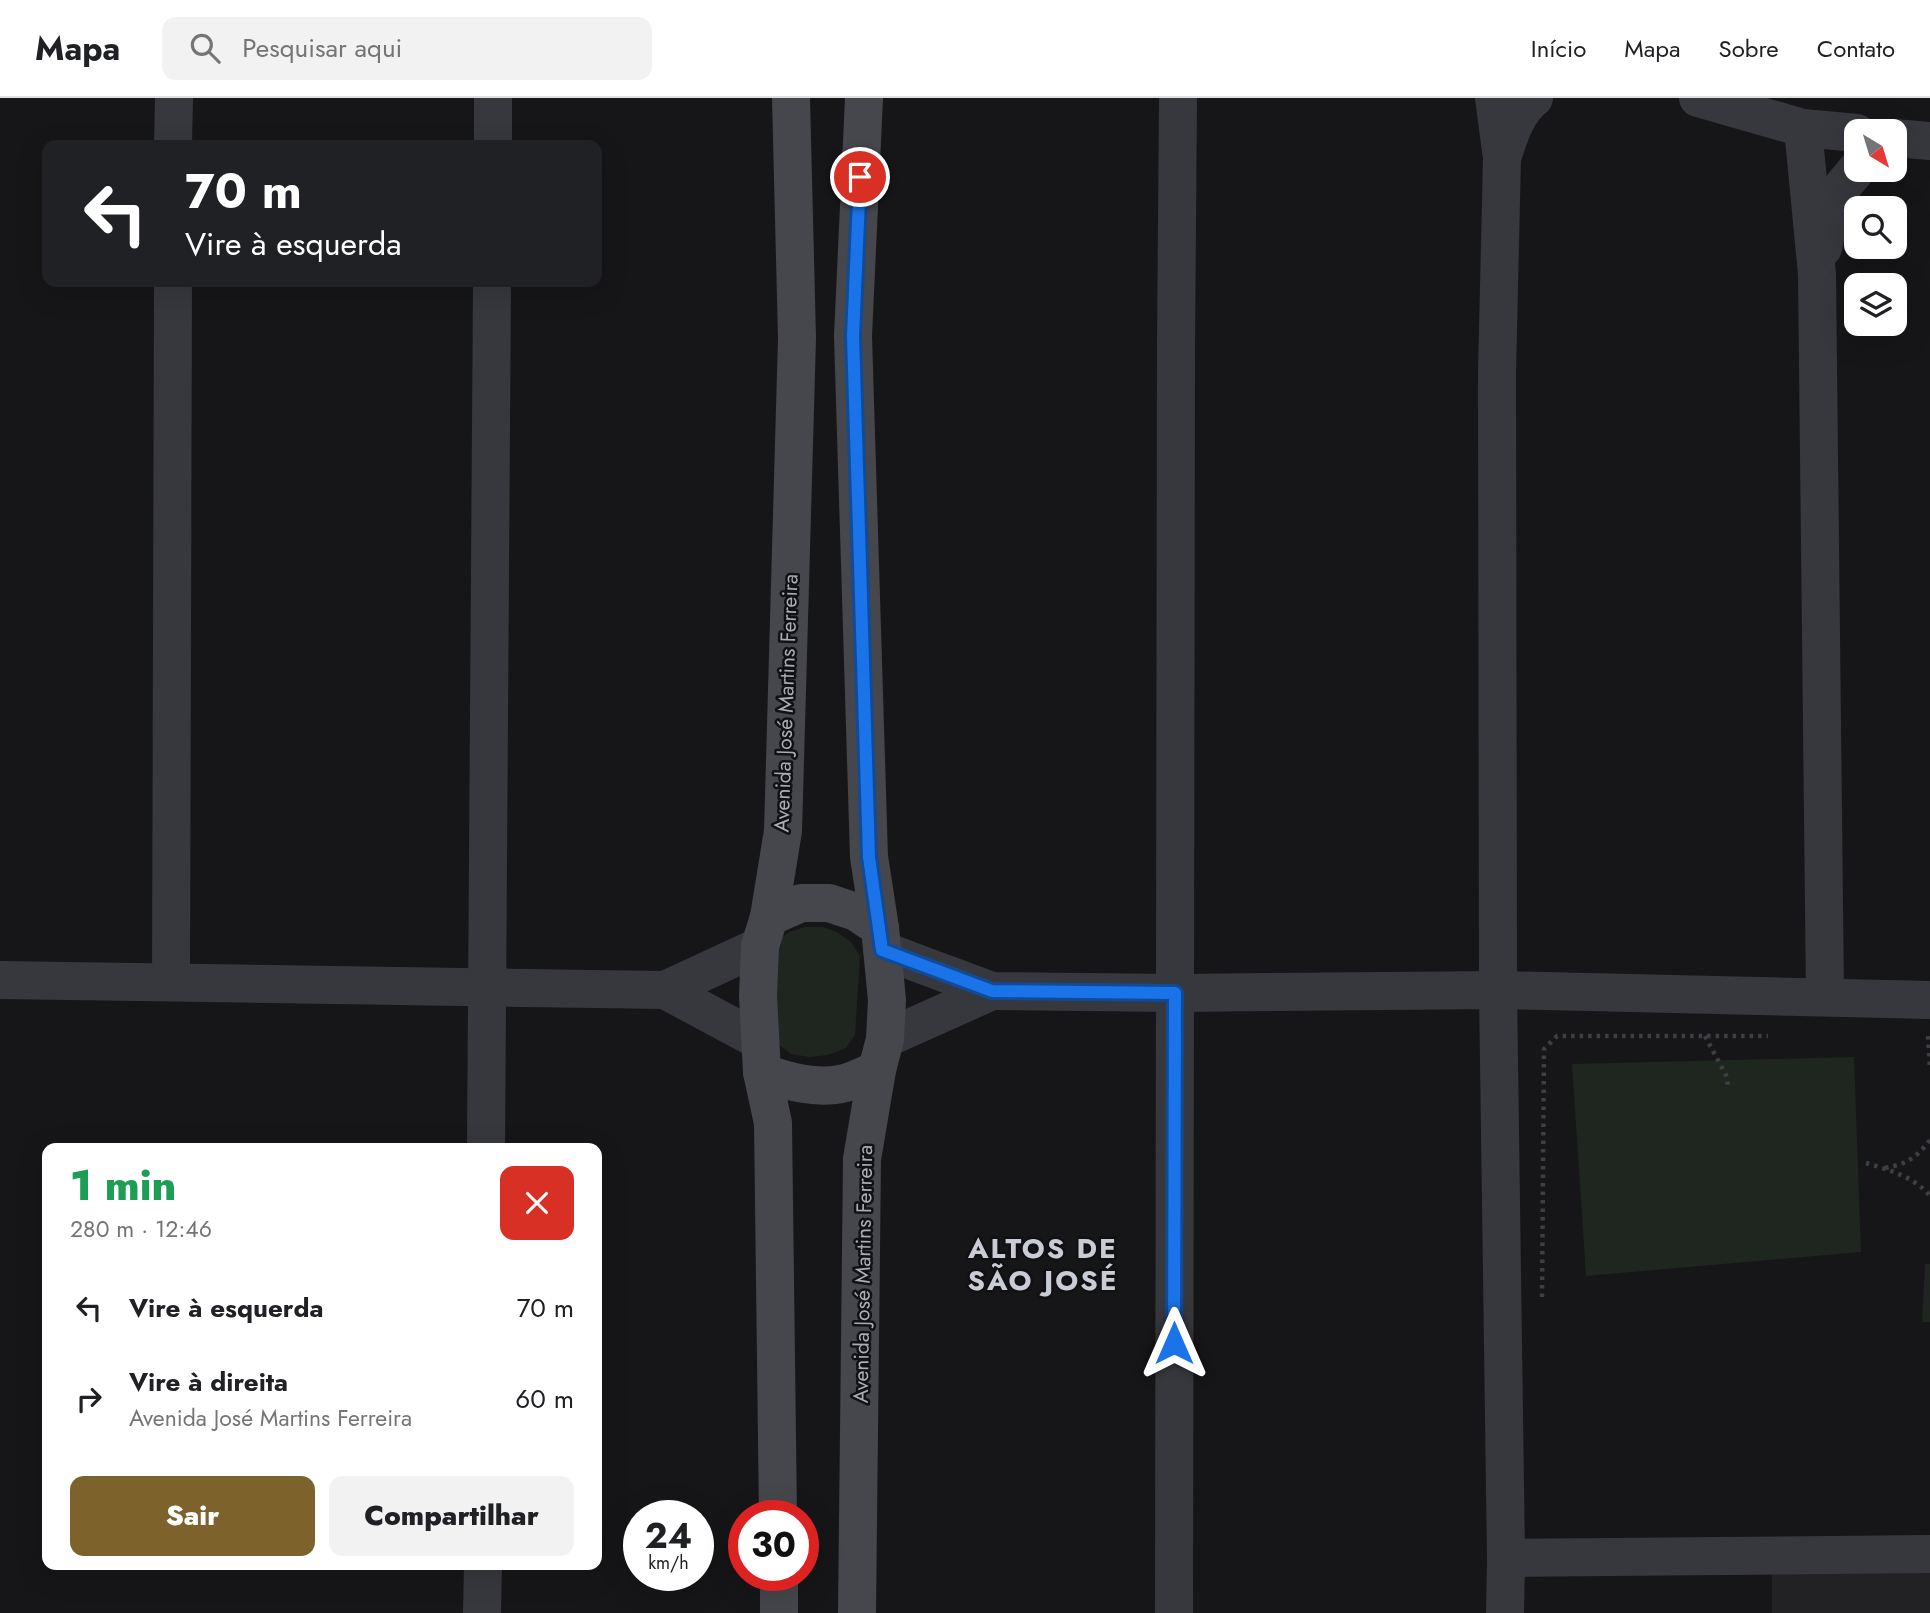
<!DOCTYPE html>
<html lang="pt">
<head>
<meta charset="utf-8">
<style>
  :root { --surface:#fff; --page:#f2f2f2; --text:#202124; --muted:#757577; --line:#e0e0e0; --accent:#7e622b }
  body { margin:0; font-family:Jost,sans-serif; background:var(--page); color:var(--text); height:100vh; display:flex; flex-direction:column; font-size:26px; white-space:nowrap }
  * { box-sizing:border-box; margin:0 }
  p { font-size:23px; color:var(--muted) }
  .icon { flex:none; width:38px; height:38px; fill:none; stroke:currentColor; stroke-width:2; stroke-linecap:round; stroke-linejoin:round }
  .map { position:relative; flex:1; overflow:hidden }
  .sheet { position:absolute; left:42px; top:1045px; width:560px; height:427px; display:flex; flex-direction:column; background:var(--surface); border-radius:14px; box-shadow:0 7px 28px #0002 }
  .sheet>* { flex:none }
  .hud { position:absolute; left:42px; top:42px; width:560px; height:147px; border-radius:14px; box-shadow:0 7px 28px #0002; background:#202124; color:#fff; overflow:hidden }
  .needle { width:46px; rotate:142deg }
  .tools { position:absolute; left:1844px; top:21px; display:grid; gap:14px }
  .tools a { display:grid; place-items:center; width:63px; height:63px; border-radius:14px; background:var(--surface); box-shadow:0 7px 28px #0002; font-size:35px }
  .speed { position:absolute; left:623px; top:1402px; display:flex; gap:14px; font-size:35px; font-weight:700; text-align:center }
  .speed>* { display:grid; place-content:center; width:91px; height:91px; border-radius:50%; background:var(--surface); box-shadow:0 7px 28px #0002; line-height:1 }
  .speed small { font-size:18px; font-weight:400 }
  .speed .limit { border:10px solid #d22; background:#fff; color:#111 }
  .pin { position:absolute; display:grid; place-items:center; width:60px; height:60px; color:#fff; margin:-30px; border:4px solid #fff; border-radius:50%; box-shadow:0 2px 7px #0007 }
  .me { position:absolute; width:77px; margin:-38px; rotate:0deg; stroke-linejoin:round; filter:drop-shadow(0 0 5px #0008) }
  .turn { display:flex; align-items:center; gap:24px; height:147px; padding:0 28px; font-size:32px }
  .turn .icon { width:91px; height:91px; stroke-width:2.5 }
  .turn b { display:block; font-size:49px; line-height:60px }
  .round { display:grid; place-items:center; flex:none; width:74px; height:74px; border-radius:14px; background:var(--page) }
  .summary { display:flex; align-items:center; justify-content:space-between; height:119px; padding:0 28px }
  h1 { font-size:42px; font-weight:800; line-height:52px; color:#1e9e55 }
  .primary-button { display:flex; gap:14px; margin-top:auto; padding:14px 28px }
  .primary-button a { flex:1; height:80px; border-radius:14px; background:var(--accent); color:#fff; font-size:28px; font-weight:800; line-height:80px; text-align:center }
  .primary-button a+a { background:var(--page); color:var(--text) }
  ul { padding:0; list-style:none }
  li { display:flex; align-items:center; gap:21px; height:91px; padding:0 28px }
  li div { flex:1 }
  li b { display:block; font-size:26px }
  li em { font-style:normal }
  header { display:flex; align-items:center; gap:42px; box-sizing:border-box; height:98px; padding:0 35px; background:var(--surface); border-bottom:2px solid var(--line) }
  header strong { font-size:33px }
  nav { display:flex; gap:38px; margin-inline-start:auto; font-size:24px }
  .search { width:490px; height:63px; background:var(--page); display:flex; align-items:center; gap:18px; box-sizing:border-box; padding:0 24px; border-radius:14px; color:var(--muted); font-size:26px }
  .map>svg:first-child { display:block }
</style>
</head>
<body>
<header>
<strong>Mapa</strong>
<div class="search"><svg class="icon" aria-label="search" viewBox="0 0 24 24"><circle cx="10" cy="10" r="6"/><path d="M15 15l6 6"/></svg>Pesquisar aqui</div>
<nav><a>Início</a><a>Mapa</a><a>Sobre</a><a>Contato</a></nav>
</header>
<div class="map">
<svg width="1930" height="1515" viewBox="0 0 1930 1515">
  <rect width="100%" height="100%" fill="#161618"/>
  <path fill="#222225" d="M1930 1473V1515H1772V1475Z"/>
  <g fill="#1e261f">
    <path d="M805 829H822L837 834 851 844 860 858 855 937 846 950 828 957 809 959 791 956 777 945 775 844 789 834Z"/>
    <path d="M1854 959 1861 1154 1586 1178 1572 966Z"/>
    <path d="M1925 1166H1930V1224H1922Z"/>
  </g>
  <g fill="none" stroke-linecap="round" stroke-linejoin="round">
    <g stroke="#3d3f44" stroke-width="4.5" stroke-dasharray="3.5 5" stroke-linecap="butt">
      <path d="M1705 938 1727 979 1728 992"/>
      <path d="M1928 938 1930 971"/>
      <path d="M1866 1065C1889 1072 1915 1079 1930 1098"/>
      <path d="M1885 1070C1907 1066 1916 1060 1930 1042"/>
      <path d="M1542 1199 1544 951 1557 938H1768"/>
    </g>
    <g stroke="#37383d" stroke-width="38">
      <path d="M1494 0 1502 60 1497 275 1498 892 1506 1460 1505 1515"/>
      <path d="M1698 0 1803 30 1857 35"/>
      <path d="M1803 30 1817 176 1825 898"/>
      <path d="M1895 40 1930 43"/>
      <path d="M173 47 174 0"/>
      <path d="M493 47V0"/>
      <path d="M1502 60C1509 39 1516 14 1534 0"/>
      <path d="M1823 150 1830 116 1842 89 1857 71"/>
      <path d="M882 852 992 893 1175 895 1498 892 1930 902"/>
      <path d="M0 882 665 892 760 848"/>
      <path d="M171 884 173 184"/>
      <path d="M665 892 760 943"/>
      <path d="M885 941 992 893"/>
      <path d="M486 1050 492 184"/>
      <path d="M1506 1460 1930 1456"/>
      <path d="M482 1515 483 1466"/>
      <path d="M1174 1515 1176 249 1178 0"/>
    </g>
    <g stroke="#45474d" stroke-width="38">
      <path d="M769 819 801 805H829L856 814 880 830"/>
      <path d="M762 974C788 984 817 992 845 985 856 982 867 976 877 972"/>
      <path d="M778 1418 773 1025 762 974 758 898 760 848 769 819 783 733 797 240 791 0"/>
      <path d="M779 1477V1515"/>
      <path d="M857 1515 862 1061 877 972 885 941 887 902 880 830 869 759 853 238 864 0"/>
    </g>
  </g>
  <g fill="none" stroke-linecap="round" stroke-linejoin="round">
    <defs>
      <path id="route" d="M860 79 853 238 869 759 882 852 992 893 1175 895 1174 1245"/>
    </defs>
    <use href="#route" stroke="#114b97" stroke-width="18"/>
    <use href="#route" stroke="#1a73e8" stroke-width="12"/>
  </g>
  <g text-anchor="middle" stroke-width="5" stroke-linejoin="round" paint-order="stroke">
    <g font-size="21" fill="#a8adb8" stroke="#111113">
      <text transform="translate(786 605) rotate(-88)" y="7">Avenida José Martins Ferreira</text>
      <text transform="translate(863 1176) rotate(-89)" y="7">Avenida José Martins Ferreira</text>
    </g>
    <g font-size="28" font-weight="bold" letter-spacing="2" fill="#c9ccd4" stroke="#111113">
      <text x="1043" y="1160">ALTOS DE<tspan x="1043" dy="32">SÃO JOSÉ</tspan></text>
    </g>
  </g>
</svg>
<div class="tools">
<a><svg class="needle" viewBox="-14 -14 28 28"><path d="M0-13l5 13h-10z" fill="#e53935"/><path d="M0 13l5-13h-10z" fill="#757577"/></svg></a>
<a><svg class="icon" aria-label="search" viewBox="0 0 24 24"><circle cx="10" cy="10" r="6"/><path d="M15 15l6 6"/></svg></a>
<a><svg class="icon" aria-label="layers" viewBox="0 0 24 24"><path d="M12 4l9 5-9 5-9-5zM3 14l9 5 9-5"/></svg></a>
</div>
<div class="speed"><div>24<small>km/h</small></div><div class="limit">30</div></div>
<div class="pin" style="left:860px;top:79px;background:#d93025"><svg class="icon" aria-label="arrive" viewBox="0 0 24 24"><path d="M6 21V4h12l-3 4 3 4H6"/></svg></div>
<svg class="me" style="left:1174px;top:1245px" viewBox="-20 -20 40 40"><path d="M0-17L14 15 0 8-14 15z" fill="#1a73e8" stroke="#fff" stroke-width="4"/></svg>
<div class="hud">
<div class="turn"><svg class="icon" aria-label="left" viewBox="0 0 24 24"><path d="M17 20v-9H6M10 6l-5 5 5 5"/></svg><div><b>70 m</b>Vire à esquerda</div></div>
</div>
<section class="sheet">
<div class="summary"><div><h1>1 min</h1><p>280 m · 12:46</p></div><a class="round" style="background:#d93025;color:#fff"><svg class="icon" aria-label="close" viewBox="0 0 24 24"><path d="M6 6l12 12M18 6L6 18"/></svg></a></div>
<ul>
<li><svg class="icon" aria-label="left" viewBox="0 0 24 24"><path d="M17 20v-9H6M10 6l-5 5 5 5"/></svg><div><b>Vire à esquerda</b></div><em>70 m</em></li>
<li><svg class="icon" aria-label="right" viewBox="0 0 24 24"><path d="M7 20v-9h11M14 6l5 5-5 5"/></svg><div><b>Vire à direita</b><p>Avenida José Martins Ferreira</p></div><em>60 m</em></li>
</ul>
<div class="primary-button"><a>Sair</a><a>Compartilhar</a></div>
</section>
</div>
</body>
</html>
